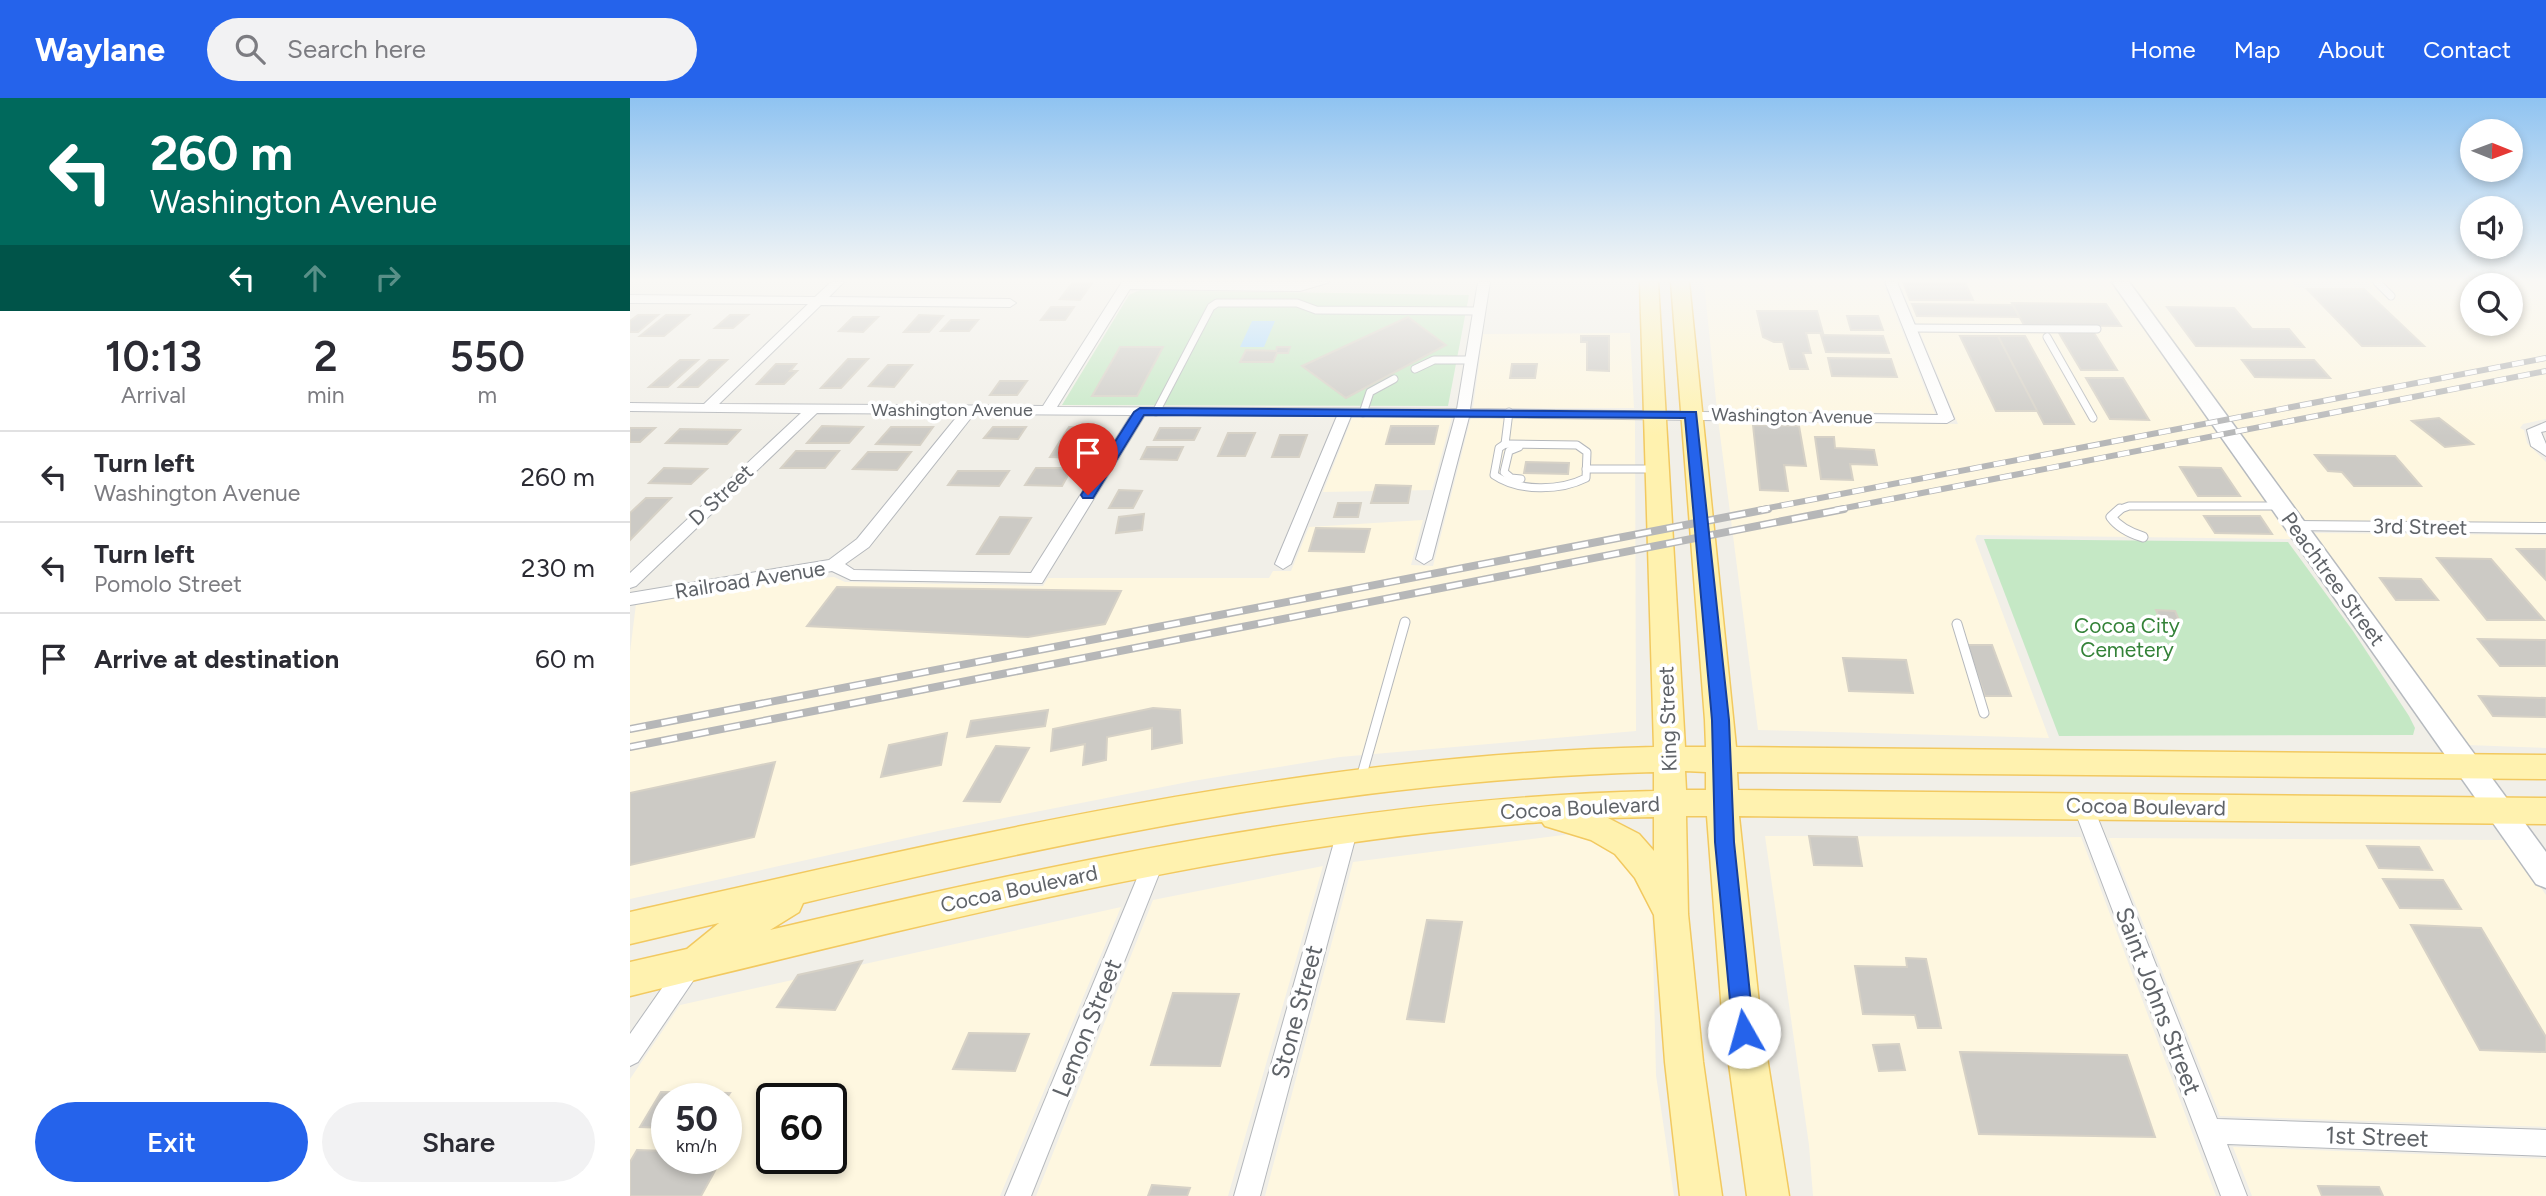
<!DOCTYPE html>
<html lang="en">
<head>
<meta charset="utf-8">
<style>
  :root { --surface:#fff; --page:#f2f2f3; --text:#2b2b33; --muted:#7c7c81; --line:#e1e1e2; --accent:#2563eb }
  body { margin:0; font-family:Figtree,sans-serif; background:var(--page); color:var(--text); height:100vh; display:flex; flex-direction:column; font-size:26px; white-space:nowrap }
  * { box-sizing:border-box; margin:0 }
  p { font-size:23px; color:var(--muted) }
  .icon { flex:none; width:38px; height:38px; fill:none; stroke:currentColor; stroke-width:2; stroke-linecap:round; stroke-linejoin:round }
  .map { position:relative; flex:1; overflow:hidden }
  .side { display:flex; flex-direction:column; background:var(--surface); width:630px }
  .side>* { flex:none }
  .banner { background:#00695c; color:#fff; overflow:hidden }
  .needle { width:46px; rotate:91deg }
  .buttons { position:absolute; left:1830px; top:21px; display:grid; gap:14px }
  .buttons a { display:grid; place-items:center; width:63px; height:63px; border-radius:50%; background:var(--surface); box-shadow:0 4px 10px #0003; font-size:35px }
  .speed { position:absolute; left:21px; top:985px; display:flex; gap:14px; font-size:35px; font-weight:700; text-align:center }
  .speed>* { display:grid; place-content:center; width:91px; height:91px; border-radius:50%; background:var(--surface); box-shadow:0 4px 10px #0003; line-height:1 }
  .speed small { font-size:18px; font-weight:400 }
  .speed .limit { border:4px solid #111; border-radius:10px; background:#fff; color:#111 }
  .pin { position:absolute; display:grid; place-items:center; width:60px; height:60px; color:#fff; margin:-72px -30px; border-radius:50% 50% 50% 0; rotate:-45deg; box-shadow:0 0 7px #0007 }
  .pin .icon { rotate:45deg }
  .me { position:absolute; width:77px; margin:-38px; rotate:353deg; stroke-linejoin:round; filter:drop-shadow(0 0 5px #0008) }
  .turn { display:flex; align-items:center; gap:24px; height:147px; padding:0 35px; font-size:32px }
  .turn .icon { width:91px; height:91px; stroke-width:2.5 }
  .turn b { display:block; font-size:49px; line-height:60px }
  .lanes { display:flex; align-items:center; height:66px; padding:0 35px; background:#0003; justify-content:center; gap:35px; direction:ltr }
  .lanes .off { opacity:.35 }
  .eta { display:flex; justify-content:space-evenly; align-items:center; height:119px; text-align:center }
  .eta b { font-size:42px; font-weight:600; line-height:49px }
  .action { display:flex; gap:14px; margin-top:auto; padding:14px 35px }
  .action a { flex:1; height:80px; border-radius:42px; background:var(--accent); color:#fff; font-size:28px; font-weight:600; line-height:80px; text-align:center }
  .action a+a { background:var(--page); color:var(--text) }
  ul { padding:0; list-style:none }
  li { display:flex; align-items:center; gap:21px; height:91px; padding:0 35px; border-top:2px solid var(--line) }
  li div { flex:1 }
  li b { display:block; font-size:26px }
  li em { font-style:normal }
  header { display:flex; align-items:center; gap:42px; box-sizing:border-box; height:98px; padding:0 35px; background:var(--accent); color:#fff }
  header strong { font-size:33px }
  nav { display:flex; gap:38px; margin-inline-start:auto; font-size:24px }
  .search { width:490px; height:63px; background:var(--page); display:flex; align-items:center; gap:18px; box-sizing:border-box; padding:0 24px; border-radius:38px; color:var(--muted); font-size:26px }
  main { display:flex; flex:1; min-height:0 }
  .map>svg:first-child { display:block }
</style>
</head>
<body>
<header>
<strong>Waylane</strong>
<div class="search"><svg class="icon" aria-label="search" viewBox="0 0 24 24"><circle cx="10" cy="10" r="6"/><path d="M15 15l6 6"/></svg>Search here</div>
<nav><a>Home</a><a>Map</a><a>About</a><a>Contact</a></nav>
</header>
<main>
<section class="side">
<div class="banner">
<div class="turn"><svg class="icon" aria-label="left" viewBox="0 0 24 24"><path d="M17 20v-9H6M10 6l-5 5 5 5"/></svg><div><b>260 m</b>Washington Avenue</div></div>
<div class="lanes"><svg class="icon" aria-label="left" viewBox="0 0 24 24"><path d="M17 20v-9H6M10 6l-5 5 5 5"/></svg><svg class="icon off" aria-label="ahead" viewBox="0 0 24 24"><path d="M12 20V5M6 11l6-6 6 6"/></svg><svg class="icon off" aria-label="right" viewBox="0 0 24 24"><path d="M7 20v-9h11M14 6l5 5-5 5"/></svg></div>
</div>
<div class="eta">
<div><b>10:13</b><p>Arrival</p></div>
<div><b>2</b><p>min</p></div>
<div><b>550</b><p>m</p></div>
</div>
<ul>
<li><svg class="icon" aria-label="left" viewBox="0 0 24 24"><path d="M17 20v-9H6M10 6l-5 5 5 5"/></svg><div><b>Turn left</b><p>Washington Avenue</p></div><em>260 m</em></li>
<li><svg class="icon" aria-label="left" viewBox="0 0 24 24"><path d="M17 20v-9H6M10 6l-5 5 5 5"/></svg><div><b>Turn left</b><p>Pomolo Street</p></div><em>230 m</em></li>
<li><svg class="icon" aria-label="arrive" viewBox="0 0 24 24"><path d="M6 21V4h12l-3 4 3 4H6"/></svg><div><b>Arrive at destination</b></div><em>60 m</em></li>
</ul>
<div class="action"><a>Exit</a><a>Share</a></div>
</section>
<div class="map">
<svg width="1916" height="1098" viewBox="0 0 1916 1098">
  <rect width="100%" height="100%" fill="#f1efe8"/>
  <g fill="#fef7e0" fill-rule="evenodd">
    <path d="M1074 184H1253L1305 316 1087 312Z"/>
    <path d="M1269 184H1482L1663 441 1347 437 1345 441 1419 640 1128 632 1088 321 1328 326Z"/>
    <path d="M1498 184H1661L1667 190 1742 191 1737 184H1916V321L1893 326 1890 330 1894 332 1897 345 1916 364V425L1671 423ZM1843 187H1881V226H1843Z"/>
    <path d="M1000 235 1004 310H843L853 236Z"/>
    <path d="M822 319 802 392 693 394 722 320Z"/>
    <path d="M841 319 1005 320 1006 633 710 659 563 683 308 733 0 801V554L6 506 147 483 204 479 215 484 413 488 418 480H639L643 473H661L679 429 793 422 781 467 803 468Z"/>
    <path d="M1680 435 1916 437V650L1837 647Z"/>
    <path d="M949 735 966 739 1003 768 1022 808 1026 977 1044 1098H635L723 764Z"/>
    <path d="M1135 738 1451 739 1586 1098H1183L1179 1047Z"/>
    <path d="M1479 740 1877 742 1916 797V1029L1590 1018Z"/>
    <path d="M693 768 598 1098H406L523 802Z"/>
    <path d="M491 809 370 1098H0V981L50 907ZM37 1001H96V1060H37ZM142 1001H201V1060H142Z"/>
    <path d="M1603 1049 1916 1061V1098H1622Z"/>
  </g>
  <g fill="#c5e8c5">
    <path d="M510 192 839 197 818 308 432 307 499 197Z"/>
    <path d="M1354 441 1658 444 1723 533 1779 618 1785 630 1783 637 1429 638Z"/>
  </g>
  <path fill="#aadaff" d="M622 223H645L634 249H610Z"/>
  <g fill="#cccac5" stroke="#d6d1c6" stroke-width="2">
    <path d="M1273 184H1335L1343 202H1280Z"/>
    <path d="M442 185H462L450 202 430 201Z"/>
    <path d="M1677 191H1734L1794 248H1732Z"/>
    <path d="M1382 205 1476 206 1491 228 1394 227Z"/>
    <path d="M1282 206 1383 207 1389 219 1287 218Z"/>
    <path d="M421 209H444L435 222H411Z"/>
    <path d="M1537 209 1604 210 1622 231H1659L1674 249 1566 248Z"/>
    <path d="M1127 213H1187L1193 235H1176L1181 255H1173L1178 271H1160L1153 244H1144L1133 239Z"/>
    <path d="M8 217H28L8 234H0V223Z"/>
    <path d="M36 217H59L34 238H10Z"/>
    <path d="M100 217H118L103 230H85Z"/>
    <path d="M289 217 313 218 299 234H274Z"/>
    <path d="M1217 218H1248L1253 232H1221Z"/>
    <path d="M223 219H248L233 234 209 233Z"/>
    <path d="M778 219 816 247 716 300 672 268Z"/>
    <path d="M321 222H348L339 233H311Z"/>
    <path d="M1429 235H1464L1487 272H1451Z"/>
    <path d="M1191 237 1253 238 1259 255 1196 254Z"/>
    <path d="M951 238H979V273L957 272V244H951Z"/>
    <path d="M1330 238H1368L1408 313H1366Z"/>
    <path d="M1368 238H1395L1444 326H1414Z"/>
    <path d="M490 249H533L507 298H462Z"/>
    <path d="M647 249H660L658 255H647L643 264H610L616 252 646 253Z"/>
    <path d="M1198 260 1261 261 1267 279 1202 278Z"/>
    <path d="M218 261H238L211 290H191Z"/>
    <path d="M50 262H68L38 289H19Z"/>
    <path d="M79 262H97L68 289H49Z"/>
    <path d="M1612 262H1684L1700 280 1625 279Z"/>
    <path d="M146 266H166L160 273H167L154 286H127Z"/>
    <path d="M882 266H907L905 280H880Z"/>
    <path d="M258 267H282L264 289 239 288Z"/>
    <path d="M1456 280H1493L1519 322 1480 321Z"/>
    <path d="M370 283H397L387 297H360Z"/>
    <path d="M1809 320 1843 346 1815 349 1782 323Z"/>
    <path d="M1123 327 1169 328 1176 368 1154 367 1158 393 1130 392Z"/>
    <path d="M192 328 233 329 219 345H177Z"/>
    <path d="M761 328H808L804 346H756Z"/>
    <path d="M261 329H303L290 347 246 346Z"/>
    <path d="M363 329H396L388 341 354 340Z"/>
    <path d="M439 329H461L456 338H465L452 360 420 359Z"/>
    <path d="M0 330H25L10 344H0Z"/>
    <path d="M530 330H570L564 342H524Z"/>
    <path d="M50 331 110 332 97 346 36 345Z"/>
    <path d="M598 335H625L615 358H588Z"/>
    <path d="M650 337H677L669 359H642Z"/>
    <path d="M1185 339H1204L1205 350 1244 352 1247 367 1220 366 1223 382 1191 381Z"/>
    <path d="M517 349H553L547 362 511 361Z"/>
    <path d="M166 353H209L195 370H151Z"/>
    <path d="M238 354H281L267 372 223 371Z"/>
    <path d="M1685 357 1765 358 1791 388H1724L1712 374 1698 373Z"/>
    <path d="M896 364 939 365 938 376 894 375Z"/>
    <path d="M1550 369 1591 370 1610 398H1568Z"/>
    <path d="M34 370 77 371 61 386 19 385Z"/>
    <path d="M406 370H442L432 388 395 387Z"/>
    <path d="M328 373H379L369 388 318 387Z"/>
    <path d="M746 387 781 388 778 405H741Z"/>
    <path d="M489 392 512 393 503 410H479Z"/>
    <path d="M16 400H41L0 442V415Z"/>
    <path d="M708 405H731L728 419H704Z"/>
    <path d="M514 416 512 432 486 435 489 419Z"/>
    <path d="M1574 418H1630L1642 436 1585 435Z"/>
    <path d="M370 419 401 420 379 456H347Z"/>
    <path d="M686 430 740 431 734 454 679 453Z"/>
    <path d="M1887 451H1916V482Z"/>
    <path d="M1807 460 1861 461 1914 522H1857Z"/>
    <path d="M1750 480 1791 481 1808 502H1766Z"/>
    <path d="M207 489 491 493 475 526 398 539 177 528Z"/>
    <path d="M1526 512 1545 513 1549 522H1530Z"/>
    <path d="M1848 541 1916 542V568H1870Z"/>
    <path d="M1337 547H1362L1381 598H1355Z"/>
    <path d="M1213 560 1276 562 1283 595 1219 593Z"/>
    <path d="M1849 598 1916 600V619L1863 618Z"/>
    <path d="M523 610 550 612 552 645 522 651V630L477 639 476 662 453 667 455 646 421 653 423 631Z"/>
    <path d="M418 612 415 628 337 639 341 623Z"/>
    <path d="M317 635 311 667 251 679 259 647Z"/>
    <path d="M366 648 399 650 370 704 334 703Z"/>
    <path d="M145 664 124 739 0 767V695Z"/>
    <path d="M1179 738 1227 739 1232 768 1184 767Z"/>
    <path d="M1737 748 1789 749 1802 772 1749 770Z"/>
    <path d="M1753 781 1813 782 1831 811 1770 810Z"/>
    <path d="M797 822 832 824 814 924 777 921Z"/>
    <path d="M1781 827 1851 830 1916 939V954L1850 952Z"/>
    <path d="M1276 860 1296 861 1311 930H1288L1285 917 1233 916 1225 868 1277 869Z"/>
    <path d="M232 863 205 912 147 909 168 877Z"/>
    <path d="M543 895 609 896 590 968 521 967Z"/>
    <path d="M339 935 399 936 385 973 323 971Z"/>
    <path d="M1269 946 1275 972 1249 973 1243 947Z"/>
    <path d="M1330 954 1497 957 1525 1039 1349 1036Z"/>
    <path d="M31 994 100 995 96 1001H37V1030L10 1029Z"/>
    <path d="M7 1052 37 1053V1060H92L71 1098H0V1064Z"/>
    <path d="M522 1087 560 1090 557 1098H518Z"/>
    <path d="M1688 1088 1749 1089 1753 1098H1692Z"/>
  </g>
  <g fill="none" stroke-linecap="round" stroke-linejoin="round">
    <defs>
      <g id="lane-far1">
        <path d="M1747 184 1761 198"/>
        <path d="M1279 230 1467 231"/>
        <path d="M1417 239 1463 320"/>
        <path d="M785 271 804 262H841"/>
        <path d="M526 314 581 209 587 205H667L686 212 849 213"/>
        <path d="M733 315 740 294 764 281"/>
        <path d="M875 346 947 347 957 354 956 380C930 393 889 394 864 377L869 350Z"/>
        <path d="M875 346 879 314"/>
        <path d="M889 349 879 353 874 374 881 380 891 381"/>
        <path d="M956 371H1025"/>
        <path d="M1488 412 1499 408H1650"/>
      </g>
      <g id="lane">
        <path d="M1490 411 1481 419C1489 430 1500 435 1513 439"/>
        <path d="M1327 526 1354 615"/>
        <path d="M731 680 775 524"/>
      </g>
      <g id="street">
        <path d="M201 184H214L199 199 380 201 386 205 380 209 191 207 89 306 413 308 492 184H700L670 193 500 191 427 309 827 311 848 184H860L840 311 1308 317 1255 184H1267L1324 321 1317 325 839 319 802 461 794 466 786 461 825 319 721 318 661 466 653 471 645 466 707 318 515 317 412 485 221 482 202 473 0 507V495L199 462 227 441 329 316 187 315 6 488 0 490V475L171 315 0 313V305L74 306 178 206 0 205V197L185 199ZM344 316 501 317 401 475 224 472 215 466 239 449Z"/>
        <path d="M1916 324V333L1911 334 1916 346V358L1901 348 1897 332Z"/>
        <path d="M1665 423 1916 425V435L1659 432 1657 428 1659 424Z"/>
        <path d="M1453 700 1460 702 1463 708 1587 1021 1916 1032V1058L1597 1046 1617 1098H1591L1443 708 1446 702Z"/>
        <path d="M718 721 725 724 728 730 630 1098H604L708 730 711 724Z"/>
        <path d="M525 752 532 755 535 761 401 1098H375L515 761 518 755Z"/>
        <path d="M61 857 69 860 72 867 69 874 8 964 0 968V936L53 860Z"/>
      </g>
      <path id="secondary" d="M1482 184H1499L1916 754V790L1906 786Z"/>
      <path id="primary" d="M1010 184H1028L1055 649H1076L1075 622 1041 184H1059L1106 649 1916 657V681L1107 674 1108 692 1916 700V726L1109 718 1130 915 1159 1098H1117L1092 915 1077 718H1056L1058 816 1073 964 1092 1098H1050L1035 964 1024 817 1005 780 985 756 961 742 915 728 912 724C603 746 301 825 0 898V864L57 851 89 825 0 846V814C342 737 671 657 1024 649ZM1055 673 1076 674V692H1056ZM1024 674V693C724 700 431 764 140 832L169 814 173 805C455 738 733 681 1024 674ZM1024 719V753L1009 736 978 720Z"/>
    </defs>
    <use href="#lane-far1" stroke="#b5b8bc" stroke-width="9"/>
    <use href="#lane" stroke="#b5b8bc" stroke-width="11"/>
    <use href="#street" stroke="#b5b8bc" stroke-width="2"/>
    <use href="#secondary" stroke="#b6babf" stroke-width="3"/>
    <use href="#primary" stroke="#f2c960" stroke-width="3"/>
    <use href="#lane-far1" stroke="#fff" stroke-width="7"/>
    <use href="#lane" stroke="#fff" stroke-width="9"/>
    <use href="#street" fill="#fff" fill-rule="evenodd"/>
    <use href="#secondary" fill="#fff" fill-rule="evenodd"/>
    <use href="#primary" fill="#fff2af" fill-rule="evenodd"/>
    <defs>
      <g id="rail-far1">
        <path d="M1128 412 1916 260"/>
        <path d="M1205 412 1916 273"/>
      </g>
      <g id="rail">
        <path d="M0 631 1138 411"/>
        <path d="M0 649 1214 411"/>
      </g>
    </defs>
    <use href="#rail-far1" stroke="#b6b7b8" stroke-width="6"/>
    <use href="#rail" stroke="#b6b7b8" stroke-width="8"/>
    <use href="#rail-far1" stroke="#fff" stroke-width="4.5" stroke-dasharray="12" stroke-linecap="butt"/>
    <use href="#rail" stroke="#fff" stroke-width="5" stroke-dasharray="16" stroke-linecap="butt"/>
  </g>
  <linearGradient id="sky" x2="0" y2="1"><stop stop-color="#8fc3f1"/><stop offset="0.54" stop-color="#f9f8f5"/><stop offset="1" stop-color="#f9f8f5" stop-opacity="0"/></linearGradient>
  <rect width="1916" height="338" fill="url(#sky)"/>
  <path fill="#2563eb" stroke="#184099" stroke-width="2" d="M510 310 1066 314 1099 622 1104 744 1124 934 1121 942 1114 945 1106 942 1103 934 1085 744 1082 622 1055 320 514 317 463 400H453L451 397 504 314Z"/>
  <g text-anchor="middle" stroke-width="7" stroke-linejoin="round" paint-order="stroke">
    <g font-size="18" fill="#5f6368" stroke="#fff">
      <text x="322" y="318">Washington Avenue</text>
      <text transform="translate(1162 318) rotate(1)" y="6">Washington Avenue</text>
    </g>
    <g font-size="21" fill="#5f6368" stroke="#fff">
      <text transform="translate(91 397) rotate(-43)" y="7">D Street</text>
      <text transform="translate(1790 429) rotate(1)" y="7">3rd Street</text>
      <text transform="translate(1703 481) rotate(54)" y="7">Peachtree Street</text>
      <text transform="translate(120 482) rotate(-9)" y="7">Railroad Avenue</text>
      <text transform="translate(1038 621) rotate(-92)" y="7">King Street</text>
      <text transform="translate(1516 709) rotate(1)" y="7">Cocoa Boulevard</text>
      <text transform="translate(950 710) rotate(-3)" y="7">Cocoa Boulevard</text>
      <text transform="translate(389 791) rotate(-12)" y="7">Cocoa Boulevard</text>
    </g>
    <g font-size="21" fill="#348238" stroke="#fff">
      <text x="1497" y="535">Cocoa City<tspan x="1497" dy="24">Cemetery</tspan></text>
    </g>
    <g font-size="24" fill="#5f6368" stroke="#fff">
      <text transform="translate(1528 903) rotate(69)" y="8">Saint Johns Street</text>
      <text transform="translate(667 914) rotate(-75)" y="8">Stone Street</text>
      <text transform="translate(457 930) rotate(-68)" y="8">Lemon Street</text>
      <text transform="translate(1747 1039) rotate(2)" y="8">1st Street</text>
    </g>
  </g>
</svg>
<div class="buttons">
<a><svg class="needle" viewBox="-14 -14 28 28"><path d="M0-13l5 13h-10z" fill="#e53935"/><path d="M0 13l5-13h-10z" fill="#7c7c81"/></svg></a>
<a><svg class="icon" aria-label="sound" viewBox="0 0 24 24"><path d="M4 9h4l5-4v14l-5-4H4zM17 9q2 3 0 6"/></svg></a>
<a><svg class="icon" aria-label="search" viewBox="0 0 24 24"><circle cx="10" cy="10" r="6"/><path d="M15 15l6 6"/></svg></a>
</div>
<div class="speed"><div>50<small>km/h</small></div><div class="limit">60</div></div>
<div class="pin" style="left:458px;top:397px;background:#d93025"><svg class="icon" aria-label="arrive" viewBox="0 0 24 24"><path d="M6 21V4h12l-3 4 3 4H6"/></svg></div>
<svg class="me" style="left:1114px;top:934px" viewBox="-20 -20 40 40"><circle r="19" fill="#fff"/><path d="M0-13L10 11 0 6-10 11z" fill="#2563eb"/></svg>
</div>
</main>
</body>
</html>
